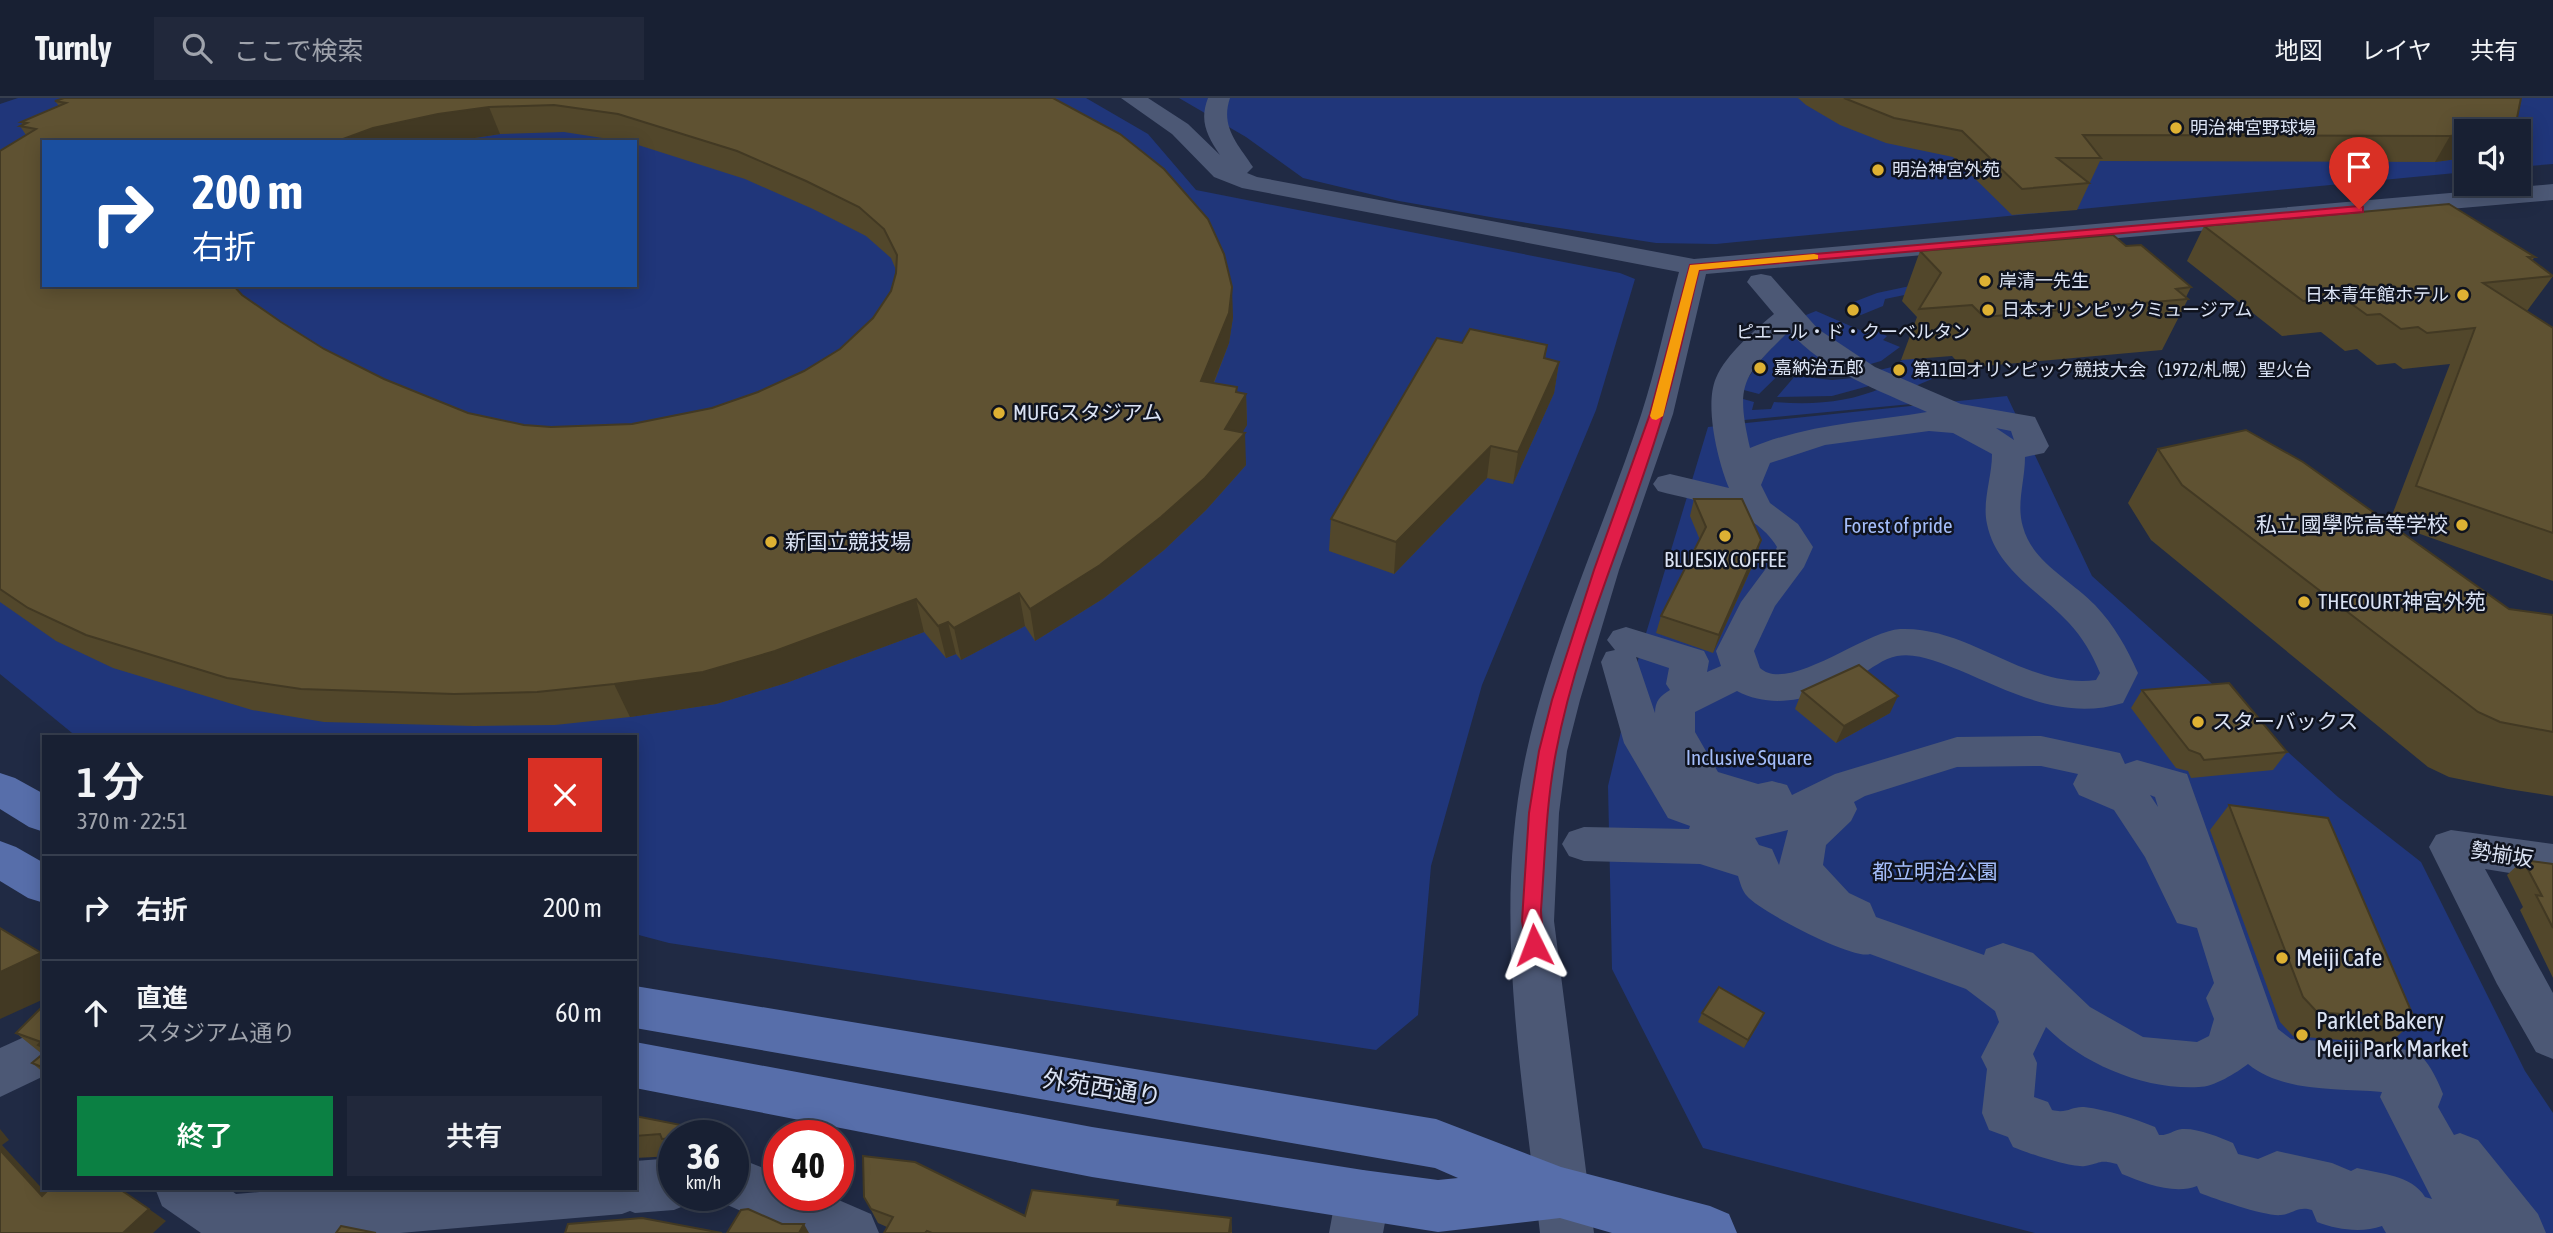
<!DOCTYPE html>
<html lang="ja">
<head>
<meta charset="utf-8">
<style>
  :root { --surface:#182033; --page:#21283b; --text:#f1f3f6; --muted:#9fa3ac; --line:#363e4e; --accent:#0b8043 }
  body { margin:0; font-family:"Asap Condensed","Noto Sans JP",sans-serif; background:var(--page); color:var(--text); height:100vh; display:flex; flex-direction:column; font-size:26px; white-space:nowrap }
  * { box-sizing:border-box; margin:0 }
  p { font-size:23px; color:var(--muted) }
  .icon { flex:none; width:38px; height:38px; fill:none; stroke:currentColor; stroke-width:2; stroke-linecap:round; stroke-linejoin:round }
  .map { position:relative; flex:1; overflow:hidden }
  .panel { position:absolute; left:42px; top:637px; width:595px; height:455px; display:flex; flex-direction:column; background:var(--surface); border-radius:0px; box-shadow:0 4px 18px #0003,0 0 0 2px var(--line) }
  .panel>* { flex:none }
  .top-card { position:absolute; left:42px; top:42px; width:595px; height:147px; border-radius:0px; box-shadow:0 4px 18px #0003,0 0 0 2px var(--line); background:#1a4fa0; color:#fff; overflow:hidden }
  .tools { position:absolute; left:2454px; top:21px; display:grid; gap:14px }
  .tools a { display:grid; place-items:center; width:77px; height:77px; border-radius:0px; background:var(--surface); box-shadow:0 4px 18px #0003,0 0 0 2px var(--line); font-size:35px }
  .speed { position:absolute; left:658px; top:1022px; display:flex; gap:14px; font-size:35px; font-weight:700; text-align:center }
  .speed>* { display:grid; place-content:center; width:91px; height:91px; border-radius:50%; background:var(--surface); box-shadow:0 4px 18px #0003,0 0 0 2px var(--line); line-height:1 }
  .speed small { font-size:18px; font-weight:400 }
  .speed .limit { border:10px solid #d22; background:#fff; color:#111 }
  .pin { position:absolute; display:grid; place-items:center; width:60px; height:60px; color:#fff; margin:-72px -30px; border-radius:50% 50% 50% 0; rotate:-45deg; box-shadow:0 0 7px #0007 }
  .pin .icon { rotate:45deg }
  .me { position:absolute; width:77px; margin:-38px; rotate:357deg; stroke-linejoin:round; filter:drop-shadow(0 0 5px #0008) }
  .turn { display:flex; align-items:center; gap:24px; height:147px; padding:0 35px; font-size:32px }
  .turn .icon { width:91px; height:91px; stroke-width:2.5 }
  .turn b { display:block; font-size:49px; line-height:60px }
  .round { display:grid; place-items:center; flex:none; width:74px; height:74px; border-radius:0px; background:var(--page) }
  .head { display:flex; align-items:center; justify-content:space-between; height:119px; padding:0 35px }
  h1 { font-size:42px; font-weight:600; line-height:52px }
  .button { display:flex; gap:14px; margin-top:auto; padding:14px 35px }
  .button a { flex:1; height:80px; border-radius:0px; background:var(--accent); color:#fff; font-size:28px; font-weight:600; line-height:80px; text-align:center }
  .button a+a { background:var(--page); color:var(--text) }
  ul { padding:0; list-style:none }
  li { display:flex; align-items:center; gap:21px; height:105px; padding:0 35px; border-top:2px solid var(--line) }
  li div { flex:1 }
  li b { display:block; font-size:26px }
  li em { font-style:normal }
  header { display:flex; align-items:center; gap:42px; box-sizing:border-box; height:98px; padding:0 35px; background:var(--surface); border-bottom:2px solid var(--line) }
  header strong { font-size:33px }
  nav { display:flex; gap:38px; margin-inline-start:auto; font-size:24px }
  .search { width:490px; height:63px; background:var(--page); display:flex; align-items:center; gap:18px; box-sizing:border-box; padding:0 24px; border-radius:0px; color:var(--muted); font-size:26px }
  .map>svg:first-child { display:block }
</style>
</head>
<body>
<header>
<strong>Turnly</strong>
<div class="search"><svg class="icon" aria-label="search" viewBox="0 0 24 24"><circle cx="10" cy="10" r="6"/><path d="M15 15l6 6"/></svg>ここで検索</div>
<nav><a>地図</a><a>レイヤ</a><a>共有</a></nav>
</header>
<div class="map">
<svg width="2553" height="1135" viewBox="0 0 2553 1135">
  <rect width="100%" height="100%" fill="#202a44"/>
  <g fill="#20367a" fill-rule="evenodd">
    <path d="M18 0H1086L1148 36 1196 92 1620 175 1635 181 1596 312 1482 587 1431 768 1418 917 1376 952 669 845 635 836V639H77L0 576V6ZM44 44H635V187H44Z"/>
    <path d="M1179 0H2553V66L2518 69V33H2466V74L1716 146 1656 145 1496 120 1399 103 1303 80 1246 39Z"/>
    <path d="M1910 188 1919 194 1885 201 1883 208 1861 217 1846 207 1877 195Z"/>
    <path d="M1816 213 1869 236 1874 232 1887 238 1883 242 1900 249 1881 263 1867 267 1808 225 1806 217Z"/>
    <path d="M1787 234 1858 276 1830 279 1798 276 1803 271 1794 262 1759 296 1740 291 1764 258Z"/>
    <path d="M1913 255 1918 262H1926L1932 281 1913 289 1875 273 1892 269Z"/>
    <path d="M1795 278 1832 282 1864 279 1876 286 1832 298 1777 299Z"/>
    <path d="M1884 289 1932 304 1734 323 1736 299 1754 304 1752 312 1771 311 1774 304C1813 307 1848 305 1884 289Z"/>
    <path d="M2007 298 2092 478 2338 699 2421 764 2525 973 2553 1015V1135H2035L1703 1050 1612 871 1608 688 1638 562 1708 329Z"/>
  </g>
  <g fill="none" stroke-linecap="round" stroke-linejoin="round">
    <g fill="#4c5875" fill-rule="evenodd">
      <path d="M1121 0H1148L1188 26 1220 57C1207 38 1199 23 1208 0H1230C1220 29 1238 46 1253 69L1247 75 1257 79 1694 161 2553 86V102L1706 176 1673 316 1619 472 1580 602 1567 653 1559 715 1554 823 1594 1135H1540C1522 976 1491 811 1527 652 1553 537 1604 429 1641 317 1656 271 1666 222 1679 174L1242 90 1214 79 1172 36Z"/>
      <path d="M1761 176 1771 178 1818 231 1875 269 1961 306 2035 319 2049 348 2044 355 2025 359C2025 383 2016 406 2023 429 2032 464 2071 482 2095 507 2114 527 2127 550 2138 575L2123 605C2064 623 2013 595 1959 572 1941 565 1917 554 1897 558 1884 560 1871 571 1859 578 1823 598 1776 614 1737 593L1695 614V634L1718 674 1758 686 1772 683 1787 687 1792 697 1835 676 1957 639 2041 638 2120 655 2125 666 2137 662 2187 676 2278 931 2291 941C2315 943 2406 945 2421 958 2431 968 2438 983 2443 996L2438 1009 2454 1037 2460 1035 2478 1042 2538 1116 2546 1135H2386L2382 1128C2362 1135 2338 1132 2317 1124L2312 1112C2298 1108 2295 1115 2281 1117 2267 1119 2215 1101 2200 1095L2197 1088C2174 1097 2144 1085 2122 1076L2117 1066C2098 1061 2102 1065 2085 1068 2071 1070 2027 1055 2013 1049L2008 1039 1989 1032 1982 1015 1987 971 1981 959 1999 924 1995 913 1966 891 1870 856C1853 862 1759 813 1747 798 1742 793 1740 784 1738 778L1700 766 1584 763 1569 758 1562 746 1569 734 1584 729 1689 731 1690 728 1668 720 1624 645 1601 564 1606 554 1615 552 1607 542 1613 533 1626 529 1704 553 1709 563 1707 574 1721 568 1716 553 1741 504 1770 465 1777 449C1754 410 1699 404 1658 393L1653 386 1658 379 1670 376 1729 390C1718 364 1704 307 1716 280 1726 256 1755 232 1774 216L1747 184 1751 178ZM1789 233C1824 273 1880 293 1927 314 1867 324 1807 326 1750 350 1735 284 1743 279 1789 233ZM1996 330 2011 333 2014 342ZM1929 333 1953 335 1992 356C1992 380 1982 403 1987 426 1996 471 2040 494 2069 525 2083 540 2092 556 2100 575L2096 582C2026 591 1970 528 1900 531 1865 533 1788 596 1760 570L1754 553 1775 508 1804 469 1813 449 1798 426 1770 405 1761 387 1770 365 1825 347ZM1636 559 1669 570 1666 586 1670 592C1660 598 1655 603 1655 615ZM2041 668 2078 676 2073 686 2079 697 2114 712 2145 759 2177 825 2197 830 2214 885 2206 900 2214 921 2209 938 2197 944 2143 939 2090 909 2033 855 2003 845 1986 851 1984 857 1876 819 1870 805 1849 795 1823 767 1826 747 1851 723 1857 711 1854 704 1865 698 1957 669ZM2150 697 2155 699 2158 709ZM1788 732 1779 767 1772 751 1759 747 1755 740ZM2046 929C2084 967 2145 992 2199 989 2214 989 2236 975 2248 966 2284 995 2337 990 2382 994L2380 999 2432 1101 2425 1099C2412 1077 2381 1076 2357 1070L2351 1073 2332 1065 2277 1053 2258 1061 2238 1056 2233 1045C2219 1039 2198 1030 2182 1031 2174 1032 2167 1038 2159 1037L2155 1029C2133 1020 2108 1012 2084 1009 2072 1008 2067 1016 2052 1012L2048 1004 2034 999 2037 965 2033 956Z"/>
      <path d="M2451 732 2553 746V782L2485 771 2553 895V961L2536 954 2497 886 2429 749 2436 737Z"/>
      <path d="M44 930V978L0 999V950Z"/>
      <path d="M733 1058 779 1076V1097H827L871 1116 879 1135H790L714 1101 713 1097H733Z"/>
      <path d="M674 1060V1097H696L693 1104 674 1112 635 1115 630 1113 622 1116 400 1135H201L162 1108 155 1090H228L236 1096 304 1090H635V1063Z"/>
      <path d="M1363 1072 1382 1080 1390 1098 1383 1135H1329L1336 1098 1344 1080Z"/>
    </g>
    <g fill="#576eaa" fill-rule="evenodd">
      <path d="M0 675 15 680 44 696V734L29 729 0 711Z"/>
      <path d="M0 743 16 749 44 765V805L28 800 0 783Z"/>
      <path d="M635 888 1436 1021 1561 1069 1710 1108 1729 1116 1737 1135H1612L1560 1120 1438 1134 1092 1079 635 990V944L1092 1029 1363 1072 1438 1082 1458 1080 1435 1070 635 930Z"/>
    </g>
  </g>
  <g fill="#52472b" fill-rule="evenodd">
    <path d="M1053 0 1233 219 1229 245 1214 285 1237 295 1246 296 1247 327 1242 334 1246 367 1206 412 1164 452 1104 500 1035 543 1025 528 961 562 956 556 946 560 924 534 786 585 716 606 630 619 555 627 474 628 324 624 252 612 113 570 56 543 0 504V53L26 37 20 28 23 27 21 24 59 8 55 3ZM564 34 628 44H635V46L745 81 813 111 866 138 891 160 896 172 891 193 873 220 840 251 804 273 758 294 712 310 632 326 551 329 524 327 468 315 384 281 324 251 281 224 242 197 44 44H449L500 36Z"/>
    <path d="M1798 0H2521L2516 25 2511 33H2466V61L2464 60 2435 64 2100 63 2077 112 2012 117 1953 59 1886 45 1840 27 1806 7Z"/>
    <path d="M2204 128 2535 159 2532 162 2553 178 2527 213 2553 230V483L2389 425 2509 511 2553 517V698L2508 691 2449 679 2428 669 2151 442 2128 405 2158 351 2389 425 2450 266 2403 271 2395 265 2377 267 2357 251 2345 253 2321 234 2282 238 2187 163Z"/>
    <path d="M2126 148 2191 189 2186 199 2188 201 2162 252 1963 270 1952 258 1901 262 1917 219 1902 203 1920 153Z"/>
    <path d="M1462 245 1547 247 1545 261 1559 264 1554 295 1513 386 1487 380 1394 476 1329 453 1331 421Z"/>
    <path d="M1694 401 1756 460 1713 555 1656 535 1661 518 1700 442 1690 418Z"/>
    <path d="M2142 592 2287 654 2273 672 2191 680 2188 673 2176 670 2131 610Z"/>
    <path d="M1802 593 1890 615 1836 645 1795 611Z"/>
    <path d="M2229 707 2415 922 2389 946 2293 938 2280 924 2210 732Z"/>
    <path d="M2523 762 2553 766V880L2520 812 2523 809 2507 777Z"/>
    <path d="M44 907V975L32 965 42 956 16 935Z"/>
    <path d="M1702 915 1760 923 1744 950 1698 924Z"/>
    <path d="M635 1018 691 1029 696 1038H674V1058L635 1060Z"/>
    <path d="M864 1099 1025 1118 1119 1107 1231 1120 1232 1134V1135H884L887 1129 878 1125Z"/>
  </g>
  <g fill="#423923">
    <path d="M489 9 500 36 449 44H335L373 30 438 16Z"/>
    <path d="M2516 25 2511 33H2499Z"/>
    <path d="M2466 36V57L2464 60 2435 64 2450 38Z"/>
    <path d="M1232 189 1233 219 1229 245 1202 314 1201 283Z"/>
    <path d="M1559 264 1554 295 1513 386 1518 354Z"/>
    <path d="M1237 289V310L1246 296 1247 327 1236 345 1245 335 1246 367 1206 412 1164 452 1104 500 1035 543 1030 511 1236 294Z"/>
    <path d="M1491 348 1487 380 1394 476 1396 444Z"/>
    <path d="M1761 442 1756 460 1713 555 1719 537Z"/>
    <path d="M1019 495 1025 528 961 562 954 530Z"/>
    <path d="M916 501 924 534 786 585 716 606 630 619 614 586Z"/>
    <path d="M948 524 956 556 946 560 938 528Z"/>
    <path d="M1898 598 1890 615 1836 645 1844 628Z"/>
    <path d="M41 855 44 858V901L0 921V874Z"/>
    <path d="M1764 915 1760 923 1744 950 1748 942Z"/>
    <path d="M691 1029 696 1038H690Z"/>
    <path d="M0 1031 9 1042 2 1047 60 1110 42 1098 0 1052Z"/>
    <path d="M149 1111 166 1123 153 1135H123Z"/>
    <path d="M1231 1120 1232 1134 1229 1135Z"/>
    <path d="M804 1126 809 1135H799Z"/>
  </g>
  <g fill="#5f5232" stroke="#423923" stroke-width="2" fill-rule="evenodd">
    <path d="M64 0H1053L1120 36 1164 71 1208 121 1224 156 1232 189 1229 215 1201 283 1237 289 1236 294 1246 296 1225 331 1245 335 1205 380 1161 419 1100 467 1030 511 1019 495 954 530 948 524 938 528 916 501 775 553 703 574 614 586 537 594 454 596 301 591 227 580 86 537 28 510 0 491V53L36 31 20 28 27 25 21 24 66 5 55 3ZM554 7 618 16 737 53 806 83 859 109 884 131 897 157 896 175 891 193 873 220 840 251 804 273 758 294 712 310 632 326 551 329 524 327 468 315 384 281 324 251 281 224 242 197 233 187H44V44H335L373 30 438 16 489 9Z"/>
    <path d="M1844 0H2521L2516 25 2499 33H2466V36L2450 38 2083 37 2101 60H2057L2089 85 2022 91 1962 33 1894 20Z"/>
    <path d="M2449 106 2535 159H2528L2553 178 2483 185 2553 230V435L2416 388 2475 230 2427 235 2418 229 2401 231 2380 216 2367 217 2342 199 2303 203 2204 128Z"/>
    <path d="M2113 137 2126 148 2141 147 2191 189 2176 191 2188 201 1984 219 1972 207 1919 211 1941 175 1920 153Z"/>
    <path d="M1470 231 1547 247 1544 260 1559 264 1518 354 1491 348 1396 444 1331 421 1437 240 1462 245Z"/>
    <path d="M2246 332 2303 364 2509 511 2553 517V634L2500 624 2478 614 2182 387 2158 351Z"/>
    <path d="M1694 401H1742L1761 442 1719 537 1661 518 1706 429Z"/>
    <path d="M1859 567 1898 598 1844 628 1802 593Z"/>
    <path d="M2229 585 2287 654 2204 662 2200 656 2189 652 2142 592Z"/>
    <path d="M2229 707 2328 720 2415 922 2317 914 2303 899Z"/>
    <path d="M2523 762 2553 766V830L2536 797 2542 798Z"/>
    <path d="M0 830 41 855 0 874Z"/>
    <path d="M1719 889 1764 915 1748 942 1702 915Z"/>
    <path d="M44 907V950L38 947 41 944 16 935Z"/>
    <path d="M44 955V970L32 965Z"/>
    <path d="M635 1018 691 1029 690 1038H674V1040L662 1041 660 1036 635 1038Z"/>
    <path d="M0 1052 42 1098 50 1090H118L149 1111 123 1135H0Z"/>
    <path d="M863 1058 915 1064 1025 1118 1032 1092 1118 1102 1117 1107 1231 1120 1229 1135H932L927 1133 925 1135H884L893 1119 871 1111 864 1099Z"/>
    <path d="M748 1111 782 1126H804L799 1135H727L741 1112Z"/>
    <path d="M642 1120 722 1135H565L568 1126Z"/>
    <path d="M341 1128 376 1135H336Z"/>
  </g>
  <path fill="#e11d48" stroke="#92132f" stroke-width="2" d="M2359 108 2363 109V114L1699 172C1687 220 1677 269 1663 316 1630 429 1578 537 1556 654 1546 706 1545 759 1541 812 1541 825 1546 842 1540 853L1534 855 1527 853 1522 823 1529 715 1539 653 1552 602 1594 472 1650 316 1690 167Z"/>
  <path fill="#f59e0b" d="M1814 156 1818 157V161L1699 172 1663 318 1656 322 1652 321 1650 318 1690 167Z"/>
  <g fill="#deb133" stroke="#0f131f" stroke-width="2.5">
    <circle cx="2176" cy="30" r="7"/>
    <circle cx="1878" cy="72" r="7"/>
    <circle cx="1985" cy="183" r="7"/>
    <circle cx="2463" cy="197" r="7"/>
    <circle cx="1853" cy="212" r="7"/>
    <circle cx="1988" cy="212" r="7"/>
    <circle cx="1760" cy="270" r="7"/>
    <circle cx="1899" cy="272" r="7"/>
    <circle cx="999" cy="315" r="7"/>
    <circle cx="2462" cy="427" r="7"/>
    <circle cx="1725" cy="438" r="7"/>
    <circle cx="771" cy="444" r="7"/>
    <circle cx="2304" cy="504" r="7"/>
    <circle cx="2198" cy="624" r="7"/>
    <circle cx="2282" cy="860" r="7"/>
    <circle cx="2302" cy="937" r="7"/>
  </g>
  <g text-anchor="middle" stroke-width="5" stroke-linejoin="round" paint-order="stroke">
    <g font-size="18" fill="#dbe3f4" stroke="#0f131f" text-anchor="start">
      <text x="2190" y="36">明治神宮野球場</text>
      <text x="1892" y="78">明治神宮外苑</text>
      <text x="1999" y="189">岸清一先生</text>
      <text x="2449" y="203" text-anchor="end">日本青年館ホテル</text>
      <text x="2002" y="218">日本オリンピックミュージアム</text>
      <text x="1853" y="240" text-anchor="middle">ピエール・ド・クーベルタン</text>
      <text x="1774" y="276">嘉納治五郎</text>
      <text x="1913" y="278">第11回オリンピック競技大会（1972/札幌）聖火台</text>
    </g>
    <g font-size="21" fill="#dbe3f4" stroke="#0f131f" text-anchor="start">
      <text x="1013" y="322">MUFGスタジアム</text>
      <text x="2448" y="434" text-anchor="end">私立 國學院高等学校</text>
      <text x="785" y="451">新国立競技場</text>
      <text x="1725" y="469" text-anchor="middle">BLUESIX COFFEE</text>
      <text x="2318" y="511">THECOURT神宮外苑</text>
      <text x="2212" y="631">スターバックス</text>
    </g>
    <g font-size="21" fill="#a4bdfa" stroke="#0f131f">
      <text x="1898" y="435">Forest of pride</text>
      <text x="1749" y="667">Inclusive Square</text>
      <text x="1935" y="781">都立明治公園</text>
    </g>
    <g font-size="21" fill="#dbe3f4" stroke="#0f131f">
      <text transform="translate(2502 757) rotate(9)" y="7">勢揃坂</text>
    </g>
    <g font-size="24" fill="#dbe3f4" stroke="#0f131f" text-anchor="start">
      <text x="2296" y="868">Meiji Cafe</text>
      <text x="2316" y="931">Parklet Bakery<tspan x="2316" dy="28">Meiji Park Market</tspan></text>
    </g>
    <g font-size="24" fill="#dbe3f4" stroke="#0f131f">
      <text transform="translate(1102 990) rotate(9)" y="8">外苑西通り</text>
    </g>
  </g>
</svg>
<div class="tools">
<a><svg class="icon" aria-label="sound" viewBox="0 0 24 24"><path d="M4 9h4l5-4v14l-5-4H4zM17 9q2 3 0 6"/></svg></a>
</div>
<div class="speed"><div>36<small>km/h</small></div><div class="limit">40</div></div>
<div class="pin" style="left:2359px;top:111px;background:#d93025"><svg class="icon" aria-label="arrive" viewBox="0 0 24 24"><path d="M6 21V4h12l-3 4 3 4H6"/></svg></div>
<svg class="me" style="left:1534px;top:847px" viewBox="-20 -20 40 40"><path d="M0-17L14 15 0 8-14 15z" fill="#e11d48" stroke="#fff" stroke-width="4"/></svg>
<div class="top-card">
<div class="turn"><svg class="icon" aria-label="right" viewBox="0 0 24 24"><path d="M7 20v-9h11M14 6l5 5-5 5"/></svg><div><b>200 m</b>右折</div></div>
</div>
<section class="panel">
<div class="head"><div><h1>1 分</h1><p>370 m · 22:51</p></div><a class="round" style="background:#d93025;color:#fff"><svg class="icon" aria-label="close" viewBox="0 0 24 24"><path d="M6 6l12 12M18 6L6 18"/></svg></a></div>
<ul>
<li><svg class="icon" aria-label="right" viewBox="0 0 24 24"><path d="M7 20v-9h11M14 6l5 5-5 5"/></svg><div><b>右折</b></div><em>200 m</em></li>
<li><svg class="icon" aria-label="ahead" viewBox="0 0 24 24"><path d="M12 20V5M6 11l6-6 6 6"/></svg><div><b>直進</b><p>スタジアム通り</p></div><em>60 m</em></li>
</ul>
<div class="button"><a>終了</a><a>共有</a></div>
</section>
</div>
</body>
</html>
